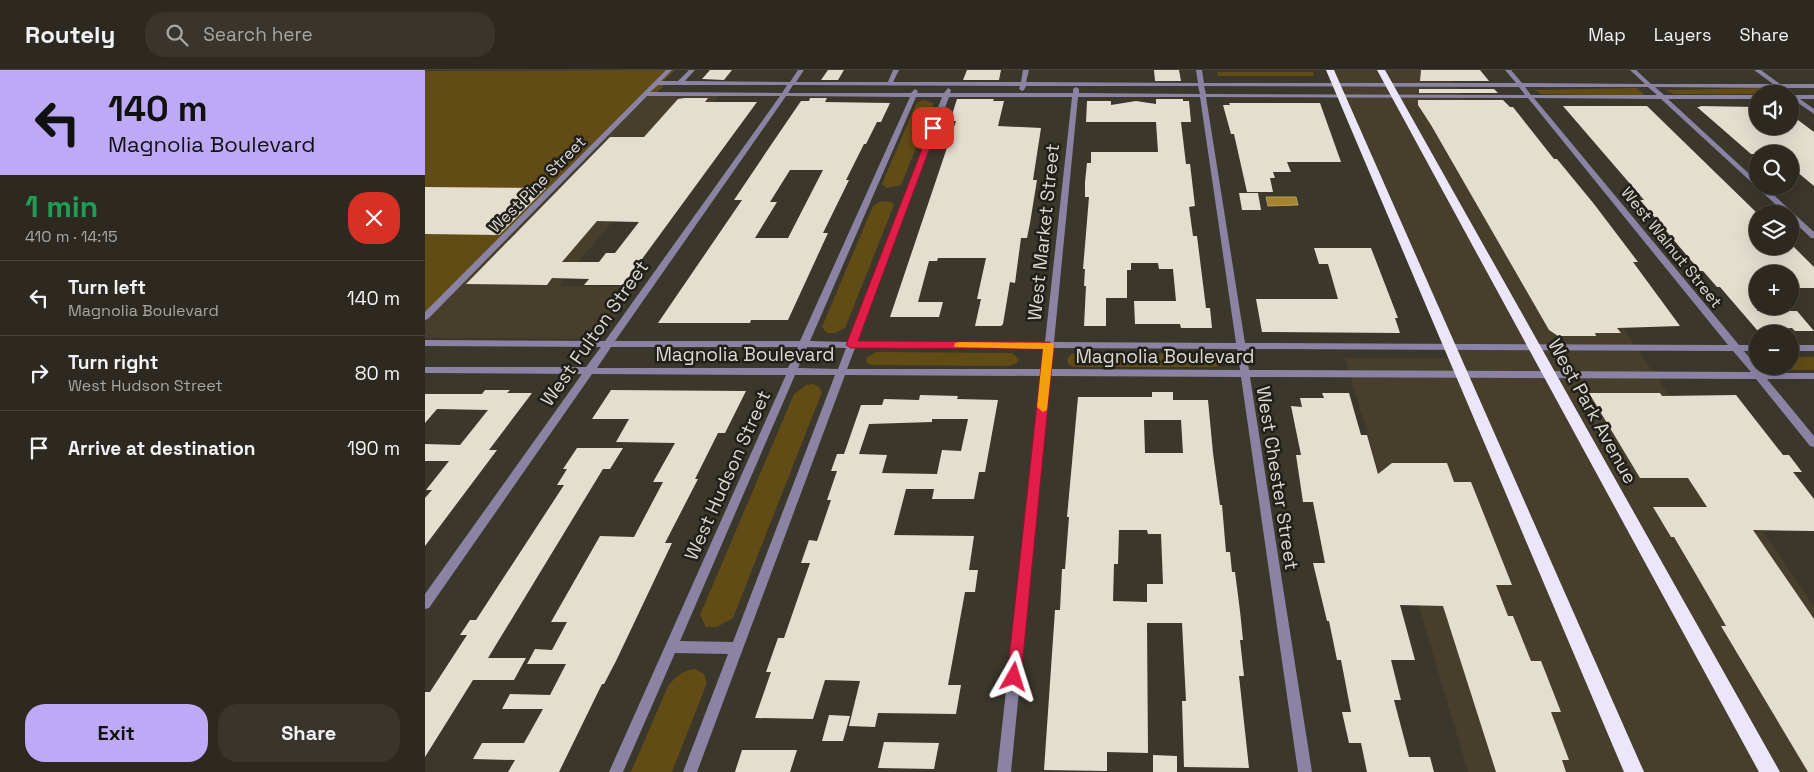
<!DOCTYPE html>
<html lang="en">
<head>
<meta charset="utf-8">
<style>
  :root { --surface:#2d2920; --page:#39352d; --text:#f1f3f6; --muted:#a7a6a5; --line:#48453e; --accent:#bda9f5 }
  body { margin:0; font-family:"Space Grotesk",sans-serif; background:var(--page); color:var(--text); height:100vh; display:flex; flex-direction:column; font-size:19px; white-space:nowrap }
  * { box-sizing:border-box; margin:0 }
  p { font-size:16px; color:var(--muted) }
  .icon { flex:none; width:28px; height:28px; fill:none; stroke:currentColor; stroke-width:2; stroke-linecap:round; stroke-linejoin:round }
  .map { position:relative; flex:1; overflow:hidden }
  .panel { display:flex; flex-direction:column; background:var(--surface); width:425px }
  .panel>* { flex:none }
  .hud { background:#bda9f5; color:#111; overflow:hidden }
  .buttons { position:absolute; left:1324px; top:15px; display:grid; gap:10px }
  .buttons a { display:grid; place-items:center; width:50px; height:50px; border-radius:50%; background:var(--surface); box-shadow:0 5px 20px #0002,0 0 0 1px var(--line); font-size:25px }
  .pin { position:absolute; display:grid; place-items:center; width:42px; height:42px; color:#fff; margin:-21px; border-radius:10px; box-shadow:0 2px 8px #0006 }
  .me { position:absolute; width:55px; margin:-28px; rotate:6deg; stroke-linejoin:round; filter:drop-shadow(0 0 4px #0008) }
  .turn { display:flex; align-items:center; gap:18px; height:105px; padding:0 25px; font-size:22px }
  .turn .icon { width:65px; height:65px; stroke-width:2.5 }
  .turn b { display:block; font-size:35px; line-height:42px }
  .round { display:grid; place-items:center; flex:none; width:52px; height:52px; border-radius:20px; background:var(--page) }
  .summary { display:flex; align-items:center; justify-content:space-between; height:85px; padding:0 25px }
  h1 { font-size:30px; font-weight:700; line-height:38px; color:#1e9e55 }
  .primary-button { display:flex; gap:10px; margin-top:auto; padding:10px 25px }
  .primary-button a { flex:1; height:58px; border-radius:20px; background:var(--accent); color:#111; font-size:20px; font-weight:700; line-height:58px; text-align:center }
  .primary-button a+a { background:var(--page); color:var(--text) }
  ul { padding:0; list-style:none }
  li { display:flex; align-items:center; gap:15px; height:75px; padding:0 25px; border-top:1px solid var(--line) }
  li div { flex:1 }
  li b { display:block; font-size:19px }
  li em { font-style:normal }
  header { display:flex; align-items:center; gap:30px; box-sizing:border-box; height:70px; padding:0 25px; background:var(--surface); border-bottom:1px solid var(--line) }
  header strong { font-size:24px }
  nav { display:flex; gap:28px; margin-inline-start:auto; font-size:18px }
  .search { width:350px; height:45px; background:var(--page); display:flex; align-items:center; gap:12px; box-sizing:border-box; padding:0 18px; border-radius:20px; color:var(--muted); font-size:19px }
  main { display:flex; flex:1; min-height:0 }
  .map>svg:first-child { display:block }
</style>
</head>
<body>
<header>
<strong>Routely</strong>
<div class="search"><svg class="icon" aria-label="search" viewBox="0 0 24 24"><circle cx="10" cy="10" r="6"/><path d="M15 15l6 6"/></svg>Search here</div>
<nav><a>Map</a><a>Layers</a><a>Share</a></nav>
</header>
<main>
<section class="panel">
<div class="hud">
<div class="turn"><svg class="icon" aria-label="left" viewBox="0 0 24 24"><path d="M17 20v-9H6M10 6l-5 5 5 5"/></svg><div><b>140 m</b>Magnolia Boulevard</div></div>
</div>
<div class="summary"><div><h1>1 min</h1><p>410 m · 14:15</p></div><a class="round" style="background:#d93025;color:#fff"><svg class="icon" aria-label="close" viewBox="0 0 24 24"><path d="M6 6l12 12M18 6L6 18"/></svg></a></div>
<ul>
<li><svg class="icon" aria-label="left" viewBox="0 0 24 24"><path d="M17 20v-9H6M10 6l-5 5 5 5"/></svg><div><b>Turn left</b><p>Magnolia Boulevard</p></div><em>140 m</em></li>
<li><svg class="icon" aria-label="right" viewBox="0 0 24 24"><path d="M7 20v-9h11M14 6l5 5-5 5"/></svg><div><b>Turn right</b><p>West Hudson Street</p></div><em>80 m</em></li>
<li><svg class="icon" aria-label="arrive" viewBox="0 0 24 24"><path d="M6 21V4h12l-3 4 3 4H6"/></svg><div><b>Arrive at destination</b></div><em>190 m</em></li>
</ul>
<div class="primary-button"><a>Exit</a><a>Share</a></div>
</section>
<div class="map">
<svg width="1389" height="702" viewBox="0 0 1389 702">
  <rect width="100%" height="100%" fill="#3c372b"/>
  <g fill="#473e2c">
    <path d="M905 0H1021L1035 21 1389 536V702H1043L920 288H1025Z"/>
    <path d="M221 24 295 25 133 216 213 217 175 269 0 268V249Z"/>
  </g>
  <g fill="#624c16">
    <path d="M250 0 237 12 241 13 230 24 221 25 0 249V1Z"/>
    <path d="M792 2H888L889 6H793Z"/>
    <path d="M1212 18 1220 26 1116 24 1110 20Z"/>
    <path d="M1342 18 1349 24H1249L1241 20Z"/>
    <path d="M498 30 509 33 476 115 462 118 457 114 491 34Z"/>
    <path d="M456 131 466 132 469 135 420 258 410 263H402L397 257 448 136Z"/>
    <path d="M451 282 587 283 594 289 592 293 584 296 447 295 442 293 441 288Z"/>
    <path d="M650 283 786 284 793 286 796 290 794 296 787 297H651L644 295 642 290 645 285Z"/>
    <path d="M1365 287H1389V300H1361L1352 296H1365Z"/>
    <path d="M388 314 394 317 397 322 308 548 292 557H281L275 545 369 324 381 315Z"/>
    <path d="M270 599 279 604 282 613 247 702H206L243 616C251 607 257 600 270 599Z"/>
  </g>
  <path fill="#a6842d" stroke="#b69d5e" d="M841 127H871L873 135 843 136Z"/>
  <g fill="#e4decf" fill-rule="evenodd">
    <path d="M285 0H307L299 10 277 9Z"/>
    <path d="M403 0H419L413 10H396Z"/>
    <path d="M542 0H576L574 10H538Z"/>
    <path d="M729 0H754L756 11H730Z"/>
    <path d="M996 0H1055L1064 11H995Z"/>
    <path d="M994 19H1069L1073 23H994Z"/>
    <path d="M260 28H283L280 32H332L198 215H159L164 209 127 208 122 215 41 214 185 67H219L253 29ZM172 151 214 152 190 183H181L174 192H137Z"/>
    <path d="M385 28H402L400 32 465 33 456 52H452L441 74H439L421 110H424L398 163H403L363 250H326L325 253H233L317 130H309L348 72 376 31H384ZM365 100H398L363 168H330L352 132H345Z"/>
    <path d="M532 29H569L568 31H579L573 56 616 58 608 110H612L605 153 602 168H596L590 213 585 212 578 254 576 256H550L556 229H552L561 188H513L512 191H504L493 232H518L514 247H465L531 51H525Z"/>
    <path d="M731 29H758V31H764L766 52H756L761 94H765L770 136 764 137 768 166H772L781 238H785L787 258H756L755 254H710L709 231H751L748 199H734L733 193H706V200H702V228H681V256H659L661 216H659L660 199H658L664 127H660V112L662 93H666V82H733L731 52H661L662 31H686V35L711 31 731 34Z"/>
    <path d="M993 30H1078L1085 37H1088L1129 89H1132L1169 134 1213 192H1208L1255 256 1192 258 1196 263H1170L1171 266H1133L1124 260 1006 55 993 35Z"/>
    <path d="M804 33H895L916 92H862L866 102H848L850 108H845L848 122H822L809 64H806L798 35H805Z"/>
    <path d="M1138 36H1222L1332 143V176H1368L1389 197V218H1365V204H1332V241H1372L1389 261H1370L1367 258 1332 260 1295 217H1292L1278 201H1275L1215 130H1219Z"/>
    <path d="M1274 36 1332 37V56H1365V44L1389 62V116L1365 96V84H1326L1272 37H1276Z"/>
    <path d="M0 117 121 118 74 165 0 164Z"/>
    <path d="M814 123H833L836 140H817Z"/>
    <path d="M889 178H946L973 248H970L975 263 837 262 831 229H913L903 194H894Z"/>
    <path d="M60 320H85L82 323H107L64 380H72L0 476V428L7 420H1L24 391H0V374L35 375 63 340 12 339 0 353V324H57Z"/>
    <path d="M186 320 321 321 300 363H293L270 409H273L240 473H247L191 591 179 614H177L134 702H83L90 690 48 689 57 673H99L118 639H77L85 624 125 625 141 594H102L110 579 127 580 142 552H126L175 466 209 467 238 412H228L250 373 191 372 204 349H167Z"/>
    <path d="M727 322H748V330H783L788 383 795 435H797L801 482H805L807 502H810L815 541 818 570H815L819 606H814L824 698 759 697 757 631H761L757 553H722L723 683 682 682V701L619 700 630 540H635L637 499H640L644 447H642L653 327H727ZM719 350H756L758 383H720ZM694 460H722L723 464H736L738 514H722V532L688 531 689 494H693Z"/>
    <path d="M897 323H924L936 365H942L953 404 967 393H1022L1029 412H1046L1087 515H1071L1083 546H1088L1106 591H1116L1136 642H1126L1144 690H1137L1141 702H1071L1018 536 975 535 990 590H966L976 630H969L984 687H1005L1009 702H942L936 673H924L917 642H926L916 590H912L904 551H902L888 493H900L888 432H878L871 385H876L866 336 877 337 875 328H899Z"/>
    <path d="M1164 323H1235L1237 326 1311 325 1358 385H1364L1377 402H1368L1389 429V461L1328 460 1389 549V702H1383L1296 556H1301L1269 501 1249 467H1246L1228 437H1282L1263 408H1215Z"/>
    <path d="M495 325 533 326 532 329 573 330 560 402H554L549 429H507L509 419H481L469 465 549 466 544 500H553L550 522H540L523 615H536L531 644 453 643 450 657 424 656 435 611 400 610 388 649 330 648 346 602H341L353 568H359L385 493H376L384 470 392 471 406 430H402L412 401H406L412 384H419L436 335H457L459 329 494 330ZM507 349H543L536 381 517 380 512 404 457 403 462 385 434 384 444 354 507 352Z"/>
    <path d="M152 378H198L185 399H178L63 588H101L89 610H48L0 687V622H5L42 565H35L45 550H51L139 415H132L142 399H138Z"/>
    <path d="M404 645 425 646 418 671H397Z"/>
    <path d="M459 672 514 673 509 699 453 698Z"/>
    <path d="M317 680H372L365 702H310Z"/>
    <path d="M728 685 752 686V702H728Z"/>
  </g>
  <g fill="none" stroke-linecap="round" stroke-linejoin="round">
    <g fill="#8b83a4" fill-rule="evenodd">
      <path d="M241 0H247L236 11H253L264 0H270L260 11 365 12 373 0H379L371 12H463L468 0H474L468 12H596L598 0H604L601 12 773 13 771 0H777L779 13H1091L1080 0H1086L1097 13 1220 14 1205 0H1211L1226 14H1348L1329 0H1336L1355 14H1389V18H1360L1370 25H1389V29H1375L1389 39V44L1366 28 1365 24H1361L1352 18 1230 17 1239 25H1332V29H1243L1332 111V116H1339L1389 162V168H1386L1365 148V144H1361L1236 29 1109 28 1314 275H1332V281H1319L1337 303H1389V309H1342L1389 366V377L1385 376 1331 309 825 307 887 702H873L816 307 625 306 586 702H572L616 306 420 305 272 702H258L303 584 250 583 198 702H184L361 305 167 304 4 538 0 539V524L157 304 0 303V297H161L176 277 0 276V270L180 271 355 26H222L3 249 0 250V242ZM233 15H362L357 23 225 22ZM368 15 595 16 594 19 597 21 599 20 601 16H773L775 24 654 23V19L651 17 648 19V23H525L526 20 523 18 519 23H492L493 21 490 19 486 23H363ZM779 16 1094 17 1100 25 781 24ZM1100 17H1223L1232 25H1106ZM361 26 485 27 375 271H190ZM491 27H517L423 272 385 271ZM524 27H647L620 272H432ZM653 27H775L811 273 629 272ZM781 27 1103 28 1303 275 820 273ZM186 277H373L363 298H172ZM382 277 421 278 413 299 373 298ZM430 278H619L617 299H422ZM628 278 812 279 815 300 626 299ZM821 279 1308 281 1326 302 824 300ZM370 305H410L308 572 255 571Z"/>
      <rect x="1365" y="275" width="24" height="6"/>
    </g>
    <g fill="#ece6fb" fill-rule="evenodd">
      <path d="M901 0H909L1219 702H1199Z"/>
      <path d="M952 0H960L1355 702H1334Z"/>
    </g>
  </g>
  <path fill="#e11d48" stroke="#92132f" d="M506 56 512 58 433 271 624 272 629 275 596 607 594 612 589 614 584 612 582 607 618 279 426 278 421 275Z"/>
  <path fill="#f59e0b" d="M534 272 628 273 629 275 622 340 618 342 612 337 618 279 530 277 529 275 530 273Z"/>
  <g text-anchor="middle" stroke-width="5" stroke-linejoin="round" paint-order="stroke">
    <g font-size="16" fill="#dcd8d1" stroke="#211f19">
      <text transform="translate(112 114) rotate(-45)" y="6">West Pine Street</text>
      <text transform="translate(1247 177) rotate(51)" y="6">West Walnut Street</text>
    </g>
    <g font-size="19" fill="#dcd8d1" stroke="#211f19">
      <text transform="translate(618 162) rotate(-84)" y="7">West Market Street</text>
      <text transform="translate(169 263) rotate(-55)" y="7">West Fulton Street</text>
      <text x="320" y="291">Magnolia Boulevard</text>
      <text x="740" y="293">Magnolia Boulevard</text>
      <text transform="translate(1168 341) rotate(61)" y="7">West Park Avenue</text>
      <text transform="translate(302 405) rotate(-66)" y="7">West Hudson Street</text>
      <text transform="translate(853 408) rotate(81)" y="7">West Chester Street</text>
    </g>
  </g>
</svg>
<div class="buttons">
<a><svg class="icon" aria-label="sound" viewBox="0 0 24 24"><path d="M4 9h4l5-4v14l-5-4H4zM17 9q2 3 0 6"/></svg></a>
<a><svg class="icon" aria-label="search" viewBox="0 0 24 24"><circle cx="10" cy="10" r="6"/><path d="M15 15l6 6"/></svg></a>
<a><svg class="icon" aria-label="layers" viewBox="0 0 24 24"><path d="M12 4l9 5-9 5-9-5zM3 14l9 5 9-5"/></svg></a>
<a>+</a>
<a>−</a>
</div>
<div class="pin" style="left:508px;top:58px;background:#d93025"><svg class="icon" aria-label="arrive" viewBox="0 0 24 24"><path d="M6 21V4h12l-3 4 3 4H6"/></svg></div>
<svg class="me" style="left:589px;top:607px" viewBox="-20 -20 40 40"><path d="M0-17L14 15 0 8-14 15z" fill="#e11d48" stroke="#fff" stroke-width="4"/></svg>
</div>
</main>
</body>
</html>
